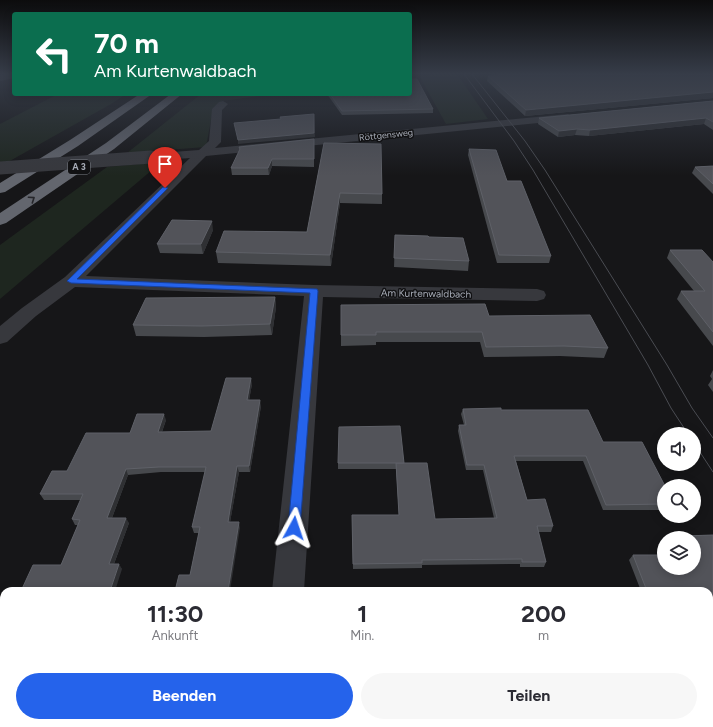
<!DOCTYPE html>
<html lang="de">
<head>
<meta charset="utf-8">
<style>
  :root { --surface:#fff; --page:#f7f7f7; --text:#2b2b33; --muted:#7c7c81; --accent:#2563eb }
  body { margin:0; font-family:Figtree,sans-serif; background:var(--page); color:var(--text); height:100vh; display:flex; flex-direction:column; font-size:15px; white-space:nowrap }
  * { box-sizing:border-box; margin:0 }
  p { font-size:13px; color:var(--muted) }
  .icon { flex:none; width:22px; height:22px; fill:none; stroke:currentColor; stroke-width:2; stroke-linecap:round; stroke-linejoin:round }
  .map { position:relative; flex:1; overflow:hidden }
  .panel { position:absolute; left:0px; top:587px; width:713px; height:140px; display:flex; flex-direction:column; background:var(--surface); border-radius:12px 12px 0 0; box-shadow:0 2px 10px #0003 }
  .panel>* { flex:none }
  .top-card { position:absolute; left:12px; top:12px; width:400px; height:84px; border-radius:4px; box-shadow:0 2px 10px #0003; background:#0b6e4f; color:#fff; overflow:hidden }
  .buttons { position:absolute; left:657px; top:427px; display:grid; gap:8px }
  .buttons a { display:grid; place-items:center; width:44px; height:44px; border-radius:50%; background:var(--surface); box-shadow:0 2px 10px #0003; font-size:20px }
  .pin { position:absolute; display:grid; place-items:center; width:34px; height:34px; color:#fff; margin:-41px -17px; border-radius:50% 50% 50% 0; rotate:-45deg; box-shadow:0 0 4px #0007 }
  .pin .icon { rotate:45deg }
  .me { position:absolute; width:44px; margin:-22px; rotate:5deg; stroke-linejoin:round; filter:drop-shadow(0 0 3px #0008) }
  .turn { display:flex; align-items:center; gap:14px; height:84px; padding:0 16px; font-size:18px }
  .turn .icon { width:52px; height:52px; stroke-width:2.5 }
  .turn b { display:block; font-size:28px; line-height:34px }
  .eta { display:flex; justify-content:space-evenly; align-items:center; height:68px; text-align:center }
  .eta b { font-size:24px; font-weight:700; line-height:28px }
  .action { display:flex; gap:8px; margin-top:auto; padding:8px 16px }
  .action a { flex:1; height:46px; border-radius:24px; background:var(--accent); color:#fff; font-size:16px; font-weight:700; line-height:46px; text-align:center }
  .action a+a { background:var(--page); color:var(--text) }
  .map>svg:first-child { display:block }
</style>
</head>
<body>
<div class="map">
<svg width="713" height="727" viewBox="0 0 713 727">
  <rect width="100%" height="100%" fill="#161618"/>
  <g fill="#1e261f">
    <path d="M434 74H457L488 119 446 124 420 77Z"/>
    <path d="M58 94H126L111 104 8 162H0V124Z"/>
    <path d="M201 94H274L222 101 213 109 206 147 127 153Z"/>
    <path d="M160 162 164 163 152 170 0 299V245L107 167Z"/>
  </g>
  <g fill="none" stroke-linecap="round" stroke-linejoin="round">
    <g fill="#37383d" fill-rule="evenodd">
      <path d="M5 74H14V78L0 81V75Z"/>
      <path d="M223 101 228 104 222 110 221 142 215 148 568 114 573 117 568 120 206 156 86 276 314 285 537 289 544 291 546 295 544 299 537 301 323 297 304 591H272L304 296 75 287 36 316 7 342 0 344V326L22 308 65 277 190 158 151 161 146 160 145 157 146 154 199 150 209 141 212 109 219 102Z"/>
      <path d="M238 723H276L275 727H237Z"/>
    </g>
    <g fill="#63666e" fill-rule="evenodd">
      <path d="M140 94H152L78 146 5 192 0 193V183L70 140Z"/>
      <path d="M171 94H182L114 149 6 223 0 225V213L106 143Z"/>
    </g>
    <g stroke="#4a4c52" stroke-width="1">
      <path d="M464 74 514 141 533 170 648 365 671 408 688 434"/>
      <path d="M472 74 525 141 545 170 667 365 692 408 713 438"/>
      <path d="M694 443 713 472"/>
    </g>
    <path stroke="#37383d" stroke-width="13" d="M0 168 151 157"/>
  </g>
  <g fill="#47494d">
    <path d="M491 74H713V98L525 116 487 81 488 76H493Z"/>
    <path d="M327 94H410L433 109V113L342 115Z"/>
    <path d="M713 101V130L704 124 589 136 575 135 558 137 538 124 539 118Z"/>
    <path d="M324 143 382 194V204L340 203 331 266 218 263 216 252 307 232Z"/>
    <path d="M314 147V167L272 166 269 175H232L231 168Z"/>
    <path d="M469 149 507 181 551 256 549 263H497L468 155Z"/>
    <path d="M713 166V194L692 173 695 167Z"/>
    <path d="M213 230 203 254 160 253 157 244Z"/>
    <path d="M395 235 429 237 469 261 468 271 394 267Z"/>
    <path d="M670 250 713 262V346L677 299 681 291H694L667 258Z"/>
    <path d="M275 297 276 307 272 335 204 337 136 336 133 325Z"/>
    <path d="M489 316 608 348 604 358 560 356 484 357 480 342H376V345L341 346V335Z"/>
    <path d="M713 370V392L708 385 712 379 710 376Z"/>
    <path d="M252 384 249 400 261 406 250 472H239L230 522 240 528 190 575 199 533H194L192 527 205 472H161L128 475 112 518 129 523 114 564 122 569 61 565 78 525H75L72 519 81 500H44L40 494 67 471 130 433 166 420 162 432 211 431Z"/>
    <path d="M463 409 501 410 603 442 664 486V510H603L583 461H516L527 500 553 526 551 532H538L546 562 544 567H520V564L422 565V568L353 569 352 515H399L396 469H338V463H404L435 519 494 518 483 470H466L458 431 459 425H464L461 414Z"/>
    <path d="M713 535V655L709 647V591H641L629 560 633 555 694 568V538H681L683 536Z"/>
    <path d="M167 723H221L204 724Z"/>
  </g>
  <g fill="#2f3033">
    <path d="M713 92V98L525 116 526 110Z"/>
    <path d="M314 114 315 137 238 144V140Z"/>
    <path d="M706 118 704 124 589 136 590 130Z"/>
    <path d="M577 129 575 135 558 137 559 131Z"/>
    <path d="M272 159V166L269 175 268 168Z"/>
    <path d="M340 193V203L331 266 330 255Z"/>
    <path d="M212 221 213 230 203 254 201 244Z"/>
    <path d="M275 297 276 307 272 335 270 324Z"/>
    <path d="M251 378 252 384 248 406 247 400Z"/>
    <path d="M260 400 261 406 250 472 249 466Z"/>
    <path d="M164 414 166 420 160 437 158 432Z"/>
    <path d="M237 466 239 472 229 528 228 522Z"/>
    <path d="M126 469 128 475 110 523 107 518Z"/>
    <path d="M126 518 129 523 112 569 109 564Z"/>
    <path d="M239 522 240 528 230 591H228Z"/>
    <path d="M119 564 122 569 115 591H110Z"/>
    <path d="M200 723H204V724L203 727H198Z"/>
  </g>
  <g fill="#525359" stroke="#5f6168">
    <path d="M496 74H713V92L526 110 488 76H498Z"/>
    <path d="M410 79H417L433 109 342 111 330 94H410Z"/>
    <path d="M713 101V122L706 118 590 130 577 129 559 131 539 118Z"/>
    <path d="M314 114V133L238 140 234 123 281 119 280 117Z"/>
    <path d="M314 139V159H272L268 168H231L240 149 239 147Z"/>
    <path d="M324 143 381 144 382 194 340 193 330 255 216 252 224 231 307 232Z"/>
    <path d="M469 149 496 150 507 181H521L551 256 499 255Z"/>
    <path d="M713 166V184L695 167Z"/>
    <path d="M172 220 212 221 201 244H157Z"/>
    <path d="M395 235 428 236 429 237 463 238 469 261 394 258Z"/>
    <path d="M670 250H702L713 262V332L681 291H705Z"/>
    <path d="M275 297 270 324 202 326 133 325 146 298Z"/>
    <path d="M485 304 489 316 590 315 608 348 564 346 486 347 482 332H376V335H341V305Z"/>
    <path d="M226 378H251L247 400H260L249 466H237L228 522H239L228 591H175L179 575H190L200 527H192L206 467H159L126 469 107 518H126L109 564H119L110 591H21L33 565H61L80 520 72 519 83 494H40L52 471H67L86 433H130L137 414H164L158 432 211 431Z"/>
    <path d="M501 408V410H588L603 442H642L665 486H664V504L606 505 586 456H514L527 500 545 499 553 526H537L546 562H522V559L422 560V563L353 564 352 515H399L396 463H427L435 519 497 518 484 465H467L459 425H466L463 409Z"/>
    <path d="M400 426 404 463H338L339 427Z"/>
    <path d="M713 535V640L709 631V591H647L633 555H664V568H694V538H684L683 536Z"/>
    <path d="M167 723H200L198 727H166Z"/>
    <path d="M332 723H580L581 727H331Z"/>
  </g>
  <defs><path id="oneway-chevron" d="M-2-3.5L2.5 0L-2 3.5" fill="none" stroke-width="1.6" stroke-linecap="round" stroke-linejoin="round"/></defs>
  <use stroke="#26262a" href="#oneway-chevron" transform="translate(32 199) rotate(-34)"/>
  <linearGradient id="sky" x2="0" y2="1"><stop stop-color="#0c0c0d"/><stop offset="0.42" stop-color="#363c48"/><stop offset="1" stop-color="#363c48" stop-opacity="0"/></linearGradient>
  <rect width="713" height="176" fill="url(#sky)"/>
  <path fill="#2563eb" stroke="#184099" d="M163 187 168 188 77 279 317 289 318 291 300 528 298 532 294 534 289 532 288 528 310 293 71 283 67 281Z"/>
  <g text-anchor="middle" stroke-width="3" stroke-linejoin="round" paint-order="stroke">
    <g font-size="9" fill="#a8adb8" stroke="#111113">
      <text transform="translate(386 135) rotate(-6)" y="3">Röttgensweg</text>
    </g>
    <rect fill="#111113" stroke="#7b7e86" stroke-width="1" x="68" y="160" width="22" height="14" rx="3"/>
    <g font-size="9" font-weight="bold" fill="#a8adb8">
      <text x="79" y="170">A 3</text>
    </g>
    <g font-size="10" fill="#a8adb8" stroke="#111113">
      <text transform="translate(426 293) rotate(1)" y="4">Am Kurtenwaldbach</text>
    </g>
  </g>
</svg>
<div class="buttons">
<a><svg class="icon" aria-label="sound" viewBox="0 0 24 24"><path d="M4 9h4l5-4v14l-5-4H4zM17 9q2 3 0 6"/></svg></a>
<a><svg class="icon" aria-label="search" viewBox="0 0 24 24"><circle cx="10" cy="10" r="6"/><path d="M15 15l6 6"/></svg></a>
<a><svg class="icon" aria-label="layers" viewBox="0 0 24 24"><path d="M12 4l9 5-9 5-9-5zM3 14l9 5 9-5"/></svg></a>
</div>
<div class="pin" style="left:165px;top:188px;background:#d93025"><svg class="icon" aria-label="arrive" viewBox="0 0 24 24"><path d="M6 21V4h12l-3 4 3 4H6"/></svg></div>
<svg class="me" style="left:294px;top:528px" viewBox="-20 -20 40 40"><path d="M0-17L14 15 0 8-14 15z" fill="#2563eb" stroke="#fff" stroke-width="4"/></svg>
<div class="top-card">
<div class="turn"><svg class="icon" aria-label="left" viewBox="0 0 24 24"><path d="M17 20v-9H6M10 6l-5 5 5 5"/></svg><div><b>70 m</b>Am Kurtenwaldbach</div></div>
</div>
<section class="panel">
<div class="eta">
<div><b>11:30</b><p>Ankunft</p></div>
<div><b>1</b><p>Min.</p></div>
<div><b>200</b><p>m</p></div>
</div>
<div class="action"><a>Beenden</a><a>Teilen</a></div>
</section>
</div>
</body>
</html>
